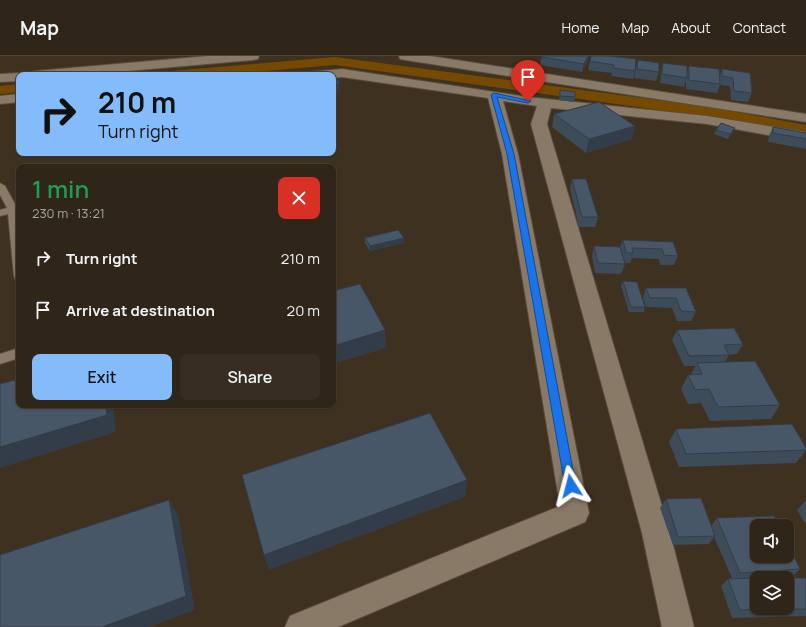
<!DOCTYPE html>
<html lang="en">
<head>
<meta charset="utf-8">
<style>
  :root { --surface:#2f2518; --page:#372d21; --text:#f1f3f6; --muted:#a7a5a2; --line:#4a4237; --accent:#84bcfb }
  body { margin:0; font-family:Manrope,sans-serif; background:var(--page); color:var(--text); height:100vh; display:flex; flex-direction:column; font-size:15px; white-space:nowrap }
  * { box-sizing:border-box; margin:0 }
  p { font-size:13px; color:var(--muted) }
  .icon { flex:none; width:22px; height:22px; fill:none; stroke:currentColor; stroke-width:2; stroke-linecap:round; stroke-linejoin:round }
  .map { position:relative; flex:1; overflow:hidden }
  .details { position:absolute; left:16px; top:108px; width:320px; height:244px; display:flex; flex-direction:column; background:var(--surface); border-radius:8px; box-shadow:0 1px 3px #0004,0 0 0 1px var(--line) }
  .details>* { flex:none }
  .hud { position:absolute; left:16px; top:16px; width:320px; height:84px; border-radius:8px; box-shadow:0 1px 3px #0004,0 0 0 1px var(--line); background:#84bcfb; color:#111; overflow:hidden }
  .buttons { position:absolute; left:750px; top:463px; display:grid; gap:8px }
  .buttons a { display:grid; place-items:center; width:44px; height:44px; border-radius:8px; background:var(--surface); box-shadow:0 1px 3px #0004,0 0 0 1px var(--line); font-size:20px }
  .pin { position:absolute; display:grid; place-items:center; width:34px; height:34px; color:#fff; margin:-41px -17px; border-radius:50% 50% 50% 0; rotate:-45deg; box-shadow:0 0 4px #0007 }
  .pin .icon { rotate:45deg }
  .me { position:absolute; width:44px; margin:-22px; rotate:351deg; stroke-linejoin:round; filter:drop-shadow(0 0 3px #0008) }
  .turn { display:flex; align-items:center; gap:14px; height:84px; padding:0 16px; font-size:18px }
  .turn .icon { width:52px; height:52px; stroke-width:2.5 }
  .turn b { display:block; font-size:28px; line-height:34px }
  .round { display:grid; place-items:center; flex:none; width:42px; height:42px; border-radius:8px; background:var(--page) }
  .headline { display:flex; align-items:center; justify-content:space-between; height:68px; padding:0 16px }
  h1 { font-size:24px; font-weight:600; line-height:30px; color:#1e9e55 }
  .button { display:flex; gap:8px; margin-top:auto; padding:8px 16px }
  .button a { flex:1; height:46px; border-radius:8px; background:var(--accent); color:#111; font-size:16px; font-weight:600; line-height:46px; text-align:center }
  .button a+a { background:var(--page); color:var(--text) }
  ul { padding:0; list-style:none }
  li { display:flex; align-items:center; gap:12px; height:52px; padding:0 16px }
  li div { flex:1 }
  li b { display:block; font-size:15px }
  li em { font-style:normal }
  header { display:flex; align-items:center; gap:24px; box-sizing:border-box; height:56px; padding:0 20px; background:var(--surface); border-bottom:1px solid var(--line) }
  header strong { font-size:19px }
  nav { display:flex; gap:22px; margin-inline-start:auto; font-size:14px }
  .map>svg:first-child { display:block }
</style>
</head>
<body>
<header>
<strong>Map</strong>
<nav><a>Home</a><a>Map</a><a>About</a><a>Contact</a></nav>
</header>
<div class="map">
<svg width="806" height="571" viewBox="0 0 806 571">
  <rect width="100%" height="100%" fill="#3f3120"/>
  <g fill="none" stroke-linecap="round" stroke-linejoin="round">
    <g fill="#754a00" fill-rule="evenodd">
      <path d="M335 1 710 51 806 69V79L710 61 335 9 220 19H164L166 16 171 15Z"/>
      <path d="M19 28V36L0 38V30Z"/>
    </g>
    <defs>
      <g id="service">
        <path d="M0 127 5 130 16 150 19 149V224L15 223 14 220 8 158 0 160V154L7 152 0 139Z"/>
        <path d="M19 292V302L0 308V298Z"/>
      </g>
      <g id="minor">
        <path d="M342 13 528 41 707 60 806 76V86L707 68 551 52 547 68 670 477 694 571H662L642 477 531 68 537 50 503 45 518 98 589 457 585 466 338 571H285L290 560 560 450 502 98 488 42 342 21 333 22V19H307L309 16Z"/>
        <path d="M19 38V46L0 48V40Z"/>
      </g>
      <g id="tertiary">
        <path d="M208 0H259L258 3 253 4 82 19H29L31 16 36 15Z"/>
        <path d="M399 0H430L806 58V66L405 4 400 3Z"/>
        <path d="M19 17 24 19H19V25L0 26V18Z"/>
      </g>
    </defs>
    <use href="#service" stroke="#594d3f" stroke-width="2"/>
    <use href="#minor" stroke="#594d3f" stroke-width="2"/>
    <use href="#tertiary" stroke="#594d3f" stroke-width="2"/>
    <use href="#service" fill="#897a67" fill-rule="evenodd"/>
    <use href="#minor" fill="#897a67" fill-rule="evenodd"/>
    <use href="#tertiary" fill="#897a67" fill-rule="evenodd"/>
  </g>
  <g fill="#3e4b59">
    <path d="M542 0H589L588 4 582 16 540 9Z"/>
    <path d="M591 0 635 15 633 23 611 20 612 17 588 14Z"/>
    <path d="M638 4 659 16 656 25 634 22 636 12Z"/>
    <path d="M663 7 687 16 689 10 720 19 722 13 750 17 752 37 748 46 731 44 730 30 720 29 717 37 686 33V24L684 31 660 27 661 15Z"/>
    <path d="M333 24 339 25V29L337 38H333Z"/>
    <path d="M560 34 575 41 574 46 559 44Z"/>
    <path d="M554 58 632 83 586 97 552 71Z"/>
    <path d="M773 71 806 77V93L768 86 769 80Z"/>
    <path d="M716 74 733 76 728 83 714 78Z"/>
    <path d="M572 123 598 161 595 171H579L570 132Z"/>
    <path d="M365 182 404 187 370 195 365 187Z"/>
    <path d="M623 184 673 186 678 200 674 209H660L659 203 632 202 630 207H624L625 208 621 218 595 217 592 200 594 190 620 191Z"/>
    <path d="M623 225 645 251 644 256H629L621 230Z"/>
    <path d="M646 232H686L696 256 691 265H677L672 252 646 251 643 242Z"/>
    <path d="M677 274 743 288 737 298 728 299H729L725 306 780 349 771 363 710 365 701 347 688 348 681 333 688 319H691L695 310H684L672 284Z"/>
    <path d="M676 373 806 394 796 407 679 411 669 386Z"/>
    <path d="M666 443 711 470 717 462 800 513 792 521 782 522H806V560L732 562 721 530 728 523 732 522 714 481 709 488 673 489 660 452Z"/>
    <path d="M805 445H806V469L797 454Z"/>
  </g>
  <g fill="#323d49">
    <path d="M588 0H589L588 4 582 16 584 8Z"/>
    <path d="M339 25V29L337 38 336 33Z"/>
    <path d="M334 69 335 74 333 75V70Z"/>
    <path d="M635 70 632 83 586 97 589 83Z"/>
    <path d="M735 72 733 76 728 83 730 78Z"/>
    <path d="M404 182V187L370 195V190Z"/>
    <path d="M385 274 386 292 333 308V290Z"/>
    <path d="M106 349H113L116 376 0 412V391Z"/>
    <path d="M467 424 465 441 269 514 264 499Z"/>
    <path d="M169 444 178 459 195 554 149 571H102Z"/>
  </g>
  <g fill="#485768" stroke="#323d49">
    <path d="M542 0H588L584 8 542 1Z"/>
    <path d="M591 0H609L636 3 635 15 613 12 614 9 590 5Z"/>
    <path d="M638 4 659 7V16L637 13Z"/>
    <path d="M663 7 687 10V22L662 18Z"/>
    <path d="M689 10 719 13 720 28 689 24Z"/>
    <path d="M722 13 750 17 752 37 734 35 733 22 722 20Z"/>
    <path d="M333 24 339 25 336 33H333Z"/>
    <path d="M560 34 575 36V41L560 40Z"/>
    <path d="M599 46 635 70 589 83 554 58Z"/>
    <path d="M721 67 735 72 730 78 716 74Z"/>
    <path d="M773 71 806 77V83L773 77Z"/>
    <path d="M572 123H586L598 161H582Z"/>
    <path d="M398 174 404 182 370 190 365 182Z"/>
    <path d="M623 184 673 186 678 200 664 199 662 193 632 192 633 197H626Z"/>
    <path d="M594 190 620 191 625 208 598 207Z"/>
    <path d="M623 225 637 226 645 251H631Z"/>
    <path d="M360 228 385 274 333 290V235Z"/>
    <path d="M646 232H686L696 256 681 255 676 242H650Z"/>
    <path d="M734 272 743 288 724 289 729 299 689 300 677 274Z"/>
    <path d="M755 305 780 349 718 351 709 333 695 334 688 319 702 318 697 307Z"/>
    <path d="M19 323V349H106L107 359 0 391V328Z"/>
    <path d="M430 357 467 424 264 499 242 419Z"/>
    <path d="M792 368 806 392V394L686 398 676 373Z"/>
    <path d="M701 442 715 480 678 481 666 443Z"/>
    <path d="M169 444 186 540 102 571H0V499Z"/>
    <path d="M774 460 779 470H757V500H787V486L800 513 740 517 717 462Z"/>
    <path d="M757 522V552H787V522H768H806V553L740 554 728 523Z"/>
  </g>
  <path fill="#1a73e8" stroke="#114b97" d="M494 37 531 45 528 47 497 41 514 98 576 430 574 433 571 435 567 433 565 430 507 98 491 39Z"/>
</svg>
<div class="buttons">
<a><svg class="icon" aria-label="sound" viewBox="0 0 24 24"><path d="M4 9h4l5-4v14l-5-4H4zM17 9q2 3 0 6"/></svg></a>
<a><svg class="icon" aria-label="layers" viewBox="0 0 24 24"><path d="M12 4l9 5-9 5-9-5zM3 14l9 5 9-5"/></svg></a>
</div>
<div class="pin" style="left:528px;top:45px;background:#d93025"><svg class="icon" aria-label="arrive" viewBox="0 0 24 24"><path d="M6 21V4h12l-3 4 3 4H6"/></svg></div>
<svg class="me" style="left:571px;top:430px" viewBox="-20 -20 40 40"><path d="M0-17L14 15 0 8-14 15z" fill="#1a73e8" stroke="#fff" stroke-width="4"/></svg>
<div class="hud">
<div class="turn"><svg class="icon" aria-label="right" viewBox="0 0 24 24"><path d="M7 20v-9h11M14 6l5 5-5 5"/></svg><div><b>210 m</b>Turn right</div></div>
</div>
<section class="details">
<div class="headline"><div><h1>1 min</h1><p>230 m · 13:21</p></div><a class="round" style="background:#d93025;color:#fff"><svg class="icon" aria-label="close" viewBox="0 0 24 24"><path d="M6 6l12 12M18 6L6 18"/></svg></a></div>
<ul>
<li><svg class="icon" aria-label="right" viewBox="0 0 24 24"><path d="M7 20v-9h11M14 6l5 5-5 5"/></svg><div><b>Turn right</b></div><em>210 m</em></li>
<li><svg class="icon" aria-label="arrive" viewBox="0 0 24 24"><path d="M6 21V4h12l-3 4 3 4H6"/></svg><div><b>Arrive at destination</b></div><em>20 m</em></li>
</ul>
<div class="button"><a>Exit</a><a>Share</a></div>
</section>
</div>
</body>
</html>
